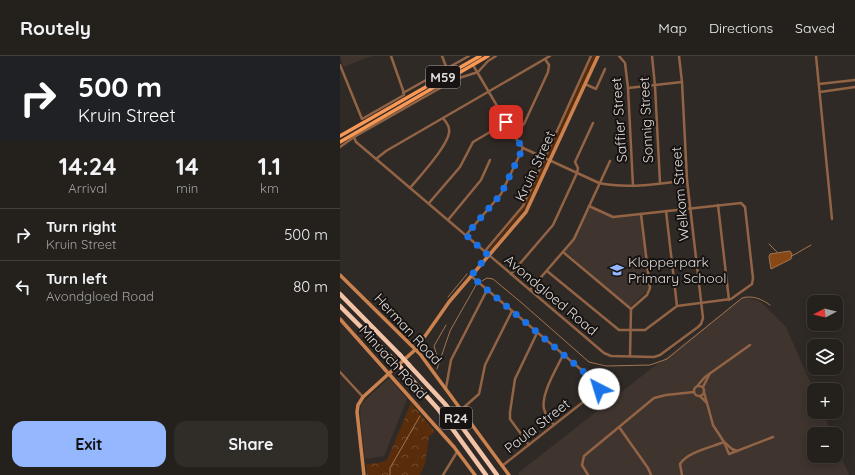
<!DOCTYPE html>
<html lang="en">
<head>
<meta charset="utf-8">
<style>
  :root { --surface:#24201c; --page:#302d29; --text:#f1f3f6; --muted:#a3a3a3; --line:#413e3b; --accent:#94b7fd }
  body { margin:0; font-family:Quicksand,sans-serif; background:var(--page); color:var(--text); height:100vh; display:flex; flex-direction:column; font-size:15px; white-space:nowrap }
  * { box-sizing:border-box; margin:0 }
  p { font-size:13px; color:var(--muted) }
  .icon { flex:none; width:22px; height:22px; fill:none; stroke:currentColor; stroke-width:2; stroke-linecap:round; stroke-linejoin:round }
  .map { position:relative; flex:1; overflow:hidden }
  .sheet { display:flex; flex-direction:column; background:var(--surface); width:340px }
  .sheet>* { flex:none }
  .banner { background:#202124; color:#fff; overflow:hidden }
  .needle { width:26px; rotate:263deg }
  .buttons { position:absolute; left:467px; top:239px; display:grid; gap:8px }
  .buttons a { display:grid; place-items:center; width:36px; height:36px; border-radius:8px; background:var(--surface); box-shadow:0 2px 10px #0003,0 0 0 1px var(--line); font-size:20px }
  .pin { position:absolute; display:grid; place-items:center; width:34px; height:34px; color:#fff; margin:-17px; border-radius:8px; box-shadow:0 2px 6px #0006 }
  .me { position:absolute; width:44px; margin:-22px; rotate:320deg; stroke-linejoin:round; filter:drop-shadow(0 0 3px #0008) }
  .turn { display:flex; align-items:center; gap:14px; height:84px; padding:0 12px; font-size:18px }
  .turn .icon { width:52px; height:52px; stroke-width:2.5 }
  .turn b { display:block; font-size:28px; line-height:34px }
  .eta { display:flex; justify-content:space-evenly; align-items:center; height:68px; text-align:center }
  .eta b { font-size:24px; font-weight:800; line-height:28px }
  .button { display:flex; gap:8px; margin-top:auto; padding:8px 12px }
  .button a { flex:1; height:46px; border-radius:12px; background:var(--accent); color:#111; font-size:16px; font-weight:800; line-height:46px; text-align:center }
  .button a+a { background:var(--page); color:var(--text) }
  ul { padding:0; list-style:none }
  li { display:flex; align-items:center; gap:12px; height:52px; padding:0 12px; border-top:1px solid var(--line) }
  li div { flex:1 }
  li b { display:block; font-size:15px }
  li em { font-style:normal }
  header { display:flex; align-items:center; gap:24px; box-sizing:border-box; height:56px; padding:0 20px; background:var(--surface); border-bottom:1px solid var(--line) }
  header strong { font-size:19px }
  nav { display:flex; gap:22px; margin-inline-start:auto; font-size:14px }
  main { display:flex; flex:1; min-height:0 }
  .map>svg:first-child { display:block }
</style>
</head>
<body>
<header>
<strong>Routely</strong>
<nav><a>Map</a><a>Directions</a><a>Saved</a></nav>
</header>
<main>
<section class="sheet">
<div class="banner">
<div class="turn"><svg class="icon" aria-label="right" viewBox="0 0 24 24"><path d="M7 20v-9h11M14 6l5 5-5 5"/></svg><div><b>500 m</b>Kruin Street</div></div>
</div>
<div class="eta">
<div><b>14:24</b><p>Arrival</p></div>
<div><b>14</b><p>min</p></div>
<div><b>1.1</b><p>km</p></div>
</div>
<ul>
<li><svg class="icon" aria-label="right" viewBox="0 0 24 24"><path d="M7 20v-9h11M14 6l5 5-5 5"/></svg><div><b>Turn right</b><p>Kruin Street</p></div><em>500 m</em></li>
<li><svg class="icon" aria-label="left" viewBox="0 0 24 24"><path d="M17 20v-9H6M10 6l-5 5 5 5"/></svg><div><b>Turn left</b><p>Avondgloed Road</p></div><em>80 m</em></li>
</ul>
<div class="button"><a>Exit</a><a>Share</a></div>
</section>
<div class="map">
<svg width="515" height="419" viewBox="0 0 515 419">
  <defs>
    <pattern id="park-crowns" width="20" height="18" patternUnits="userSpaceOnUse"><rect width="20" height="18" fill="#592d0c"/><path d="M2 6a3 3 0 1 1 6 0M12 15a3 3 0 1 1 6 0" fill="none" stroke="#704b2f"/></pattern>
  </defs>
  <rect width="100%" height="100%" fill="#302a26"/>
  <g fill="#3f342e">
    <path d="M0 0H32L3 11Z"/>
    <path d="M250 149 275 161 302 158 310 232 289 252 225 195Z"/>
    <path d="M404 240 421 246 446 271 468 321 474 335V356H483L492 378H474V400H496V388L509 419H179L178 417Z"/>
    <path d="M49 322 67 343 44 400 25 403 20 359 21 348Z"/>
  </g>
  <g fill="#592d0c">
    <path d="M253 0H256L211 101 208 102 207 100Z"/>
    <path d="M206 105 208 107 188 149 149 196 148 195 183 152 205 106Z"/>
  </g>
  <path fill="url(#park-crowns)" d="M71 347 95 376 89 380 85 408 80 419H27L26 408 39 407 47 404Z"/>
  <path fill="#884815" stroke="#a27450" d="M450 195 452 198 451 203 431 213 429 201 430 198Z"/>
  <g fill="none" stroke-linecap="round" stroke-linejoin="round">
    <g stroke="#a27450" stroke-width="1">
      <path d="M429 188 437 196"/>
      <path d="M452 200 471 189"/>
      <path d="M142 225 147 222 153 223 183 248 249 306 266 310 310 309 327 303 402 242C412 239 422 243 430 249"/>
      <path d="M108 241 127 218"/>
      <path d="M100 303 97 300 94 290 106 269"/>
      <path d="M97 313 110 275 136 229"/>
      <path d="M50 419V412L80 360"/>
    </g>
    <g stroke="#926345" stroke-width="2.5">
      <path d="M51 0 64 37"/>
      <path d="M102 0 107 13"/>
      <path d="M279 0 285 7 288 32 293 130"/>
      <path d="M312 0 315 30 320 127"/>
      <path d="M476 0 492 163"/>
      <path d="M0 9 22 63 64 39"/>
      <path d="M133 9 177 84 183 92 259 127C288 133 318 128 347 124"/>
      <path d="M245 28 256 33 265 13"/>
      <path d="M479 28 515 24"/>
      <path d="M288 32 342 26"/>
      <path d="M480 36 515 31"/>
      <path d="M63 37 129 0"/>
      <path d="M173 77 184 68 208 16 209 9 205 3"/>
      <path d="M14 81 16 86 22 91 264 297 271 300 314 301 320 299 358 271 361 268 363 262 347 124 342 26 339 0"/>
      <path d="M0 91 14 81 116 23 138 16 148 5 156 0"/>
      <path d="M36 103 46 95 210 0"/>
      <path d="M70 132C79 121 112 86 109 73 109 69 105 65 103 62"/>
      <path d="M89 147 120 111 133 86 167 66"/>
      <path d="M378 149 389 244"/>
      <path d="M326 155 337 250"/>
      <path d="M108 164 141 124 150 104"/>
      <path d="M126 179 161 138 183 92"/>
      <path d="M145 195 183 150 251 0"/>
      <path d="M223 196 291 253"/>
      <path d="M207 215 279 274H305L337 250 391 243 412 228 413 222 405 151 401 147 273 161 249 150"/>
      <path d="M171 218 213 169 237 117 238 112 235 106 253 67"/>
      <path d="M131 220 258 328 259 331 257 335 162 410"/>
      <path d="M190 234 234 183 270 105"/>
      <path d="M290 300 291 253 307 239 310 232 301 158"/>
      <path d="M0 316 23 341"/>
      <path d="M358 329 365 321 410 289"/>
      <circle cx="359" cy="335" r="5"/>
      <path d="M363 331 369 319"/>
      <path d="M106 332 111 304 147 234"/>
      <path d="M364 336 373 369 384 386 389 398 433 381"/>
      <path d="M360 340 367 347"/>
      <path d="M122 353 139 338 145 309 172 255"/>
      <path d="M214 369C211 365 207 360 205 356 198 342 217 312 223 299"/>
      <path d="M279 371 308 412 311 419"/>
      <path d="M189 389 170 363V356L175 323 197 277"/>
      <path d="M103 419 117 396"/>
      <path d="M248 419 242 409 244 400 314 342 326 339 354 336"/>
      <path d="M342 419 340 408C347 396 372 391 384 386L392 393 397 395"/>
    </g>
    <g stroke="#cc824f" stroke-width="3.5">
      <path d="M0 219 80 298 169 419"/>
      <path d="M0 263 114 391 135 419"/>
      <path d="M24 419 17 356 18 349 23 341 76 293 109 246 186 156 258 0"/>
    </g>
    <g stroke="#f99855" stroke-width="3.5">
      <path d="M0 80 140 0"/>
      <path d="M0 86 148 0"/>
    </g>
    <g stroke="#f2c3a6" stroke-width="4.5">
      <path d="M0 238 60 299"/>
      <path d="M0 250 54 304"/>
      <path d="M69 309 106 349 157 419"/>
      <path d="M64 315 98 353 146 419"/>
    </g>
    <g stroke="#f2c3a6" stroke-width="4.5">
      <path d="M60 299 69 309"/>
      <path d="M54 304 64 315"/>
    </g>
  </g>
  <g fill="none" stroke-linecap="round" stroke-linejoin="round">
    <path stroke="#1a73e8" stroke-width="7" stroke-dasharray="0 12.6" d="M166 66 177 84 183 92 161 138 126 179 148 199 131 220 258 328 259 333"/>
  </g>
  <defs>
    <symbol id="school-bare" viewBox="-9 -9 18 18"><path d="M0-5L7-2L0 1L-7-2ZM-4 1L0 2.5L4 1V4Q0 6-4 4Z" fill="#94b7fd" stroke="#161312" stroke-width="2.5" paint-order="stroke"/></symbol>
  </defs>
  <g fill-rule="evenodd">
    <use href="#school-bare" x="267" y="204" width="20" height="20"/>
  </g>
  <g text-anchor="middle" stroke-width="4" stroke-linejoin="round" paint-order="stroke">
    <g fill="#161312" stroke="#a3a09d" stroke-width="1">
      <rect x="86" y="10" width="34" height="22" rx="3"/>
      <rect x="100" y="351" width="32" height="22" rx="3"/>
    </g>
    <g font-size="13" font-weight="bold" fill="#dfdcd9">
      <text x="103" y="26">M59</text>
      <text x="116" y="367">R24</text>
    </g>
    <g font-size="14" fill="#dfdcd9" stroke="#161312">
      <text transform="translate(279 64) rotate(-94)" y="5">Saffier Street</text>
      <text transform="translate(306 64) rotate(-93)" y="5">Sonnig Street</text>
      <text transform="translate(195 110) rotate(-65)" y="5">Kruin Street</text>
      <text transform="translate(340 138) rotate(-95)" y="5">Welkom Street</text>
      <text transform="translate(211 239) rotate(40)" y="5">Avondgloed Road</text>
      <text transform="translate(68 273) rotate(47)" y="5">Herman Road</text>
      <text transform="translate(53 306) rotate(48)" y="5">Minuach Road</text>
      <text transform="translate(197 370) rotate(-38)" y="5">Paula Street</text>
    </g>
    <g font-size="14" fill="#dfdcd9" stroke="#161312" text-anchor="start">
      <text x="288" y="211">Klopperpark<tspan x="288" dy="16">Primary School</tspan></text>
    </g>
  </g>
</svg>
<div class="buttons">
<a><svg class="needle" viewBox="-14 -14 28 28"><path d="M0-13l5 13h-10z" fill="#e53935"/><path d="M0 13l5-13h-10z" fill="#a3a3a3"/></svg></a>
<a><svg class="icon" aria-label="layers" viewBox="0 0 24 24"><path d="M12 4l9 5-9 5-9-5zM3 14l9 5 9-5"/></svg></a>
<a>+</a>
<a>−</a>
</div>
<div class="pin" style="left:166px;top:66px;background:#d93025"><svg class="icon" aria-label="arrive" viewBox="0 0 24 24"><path d="M6 21V4h12l-3 4 3 4H6"/></svg></div>
<svg class="me" style="left:259px;top:333px" viewBox="-20 -20 40 40"><circle r="19" fill="#fff"/><path d="M0-13L10 11 0 6-10 11z" fill="#1a73e8"/></svg>
</div>
</main>
</body>
</html>
